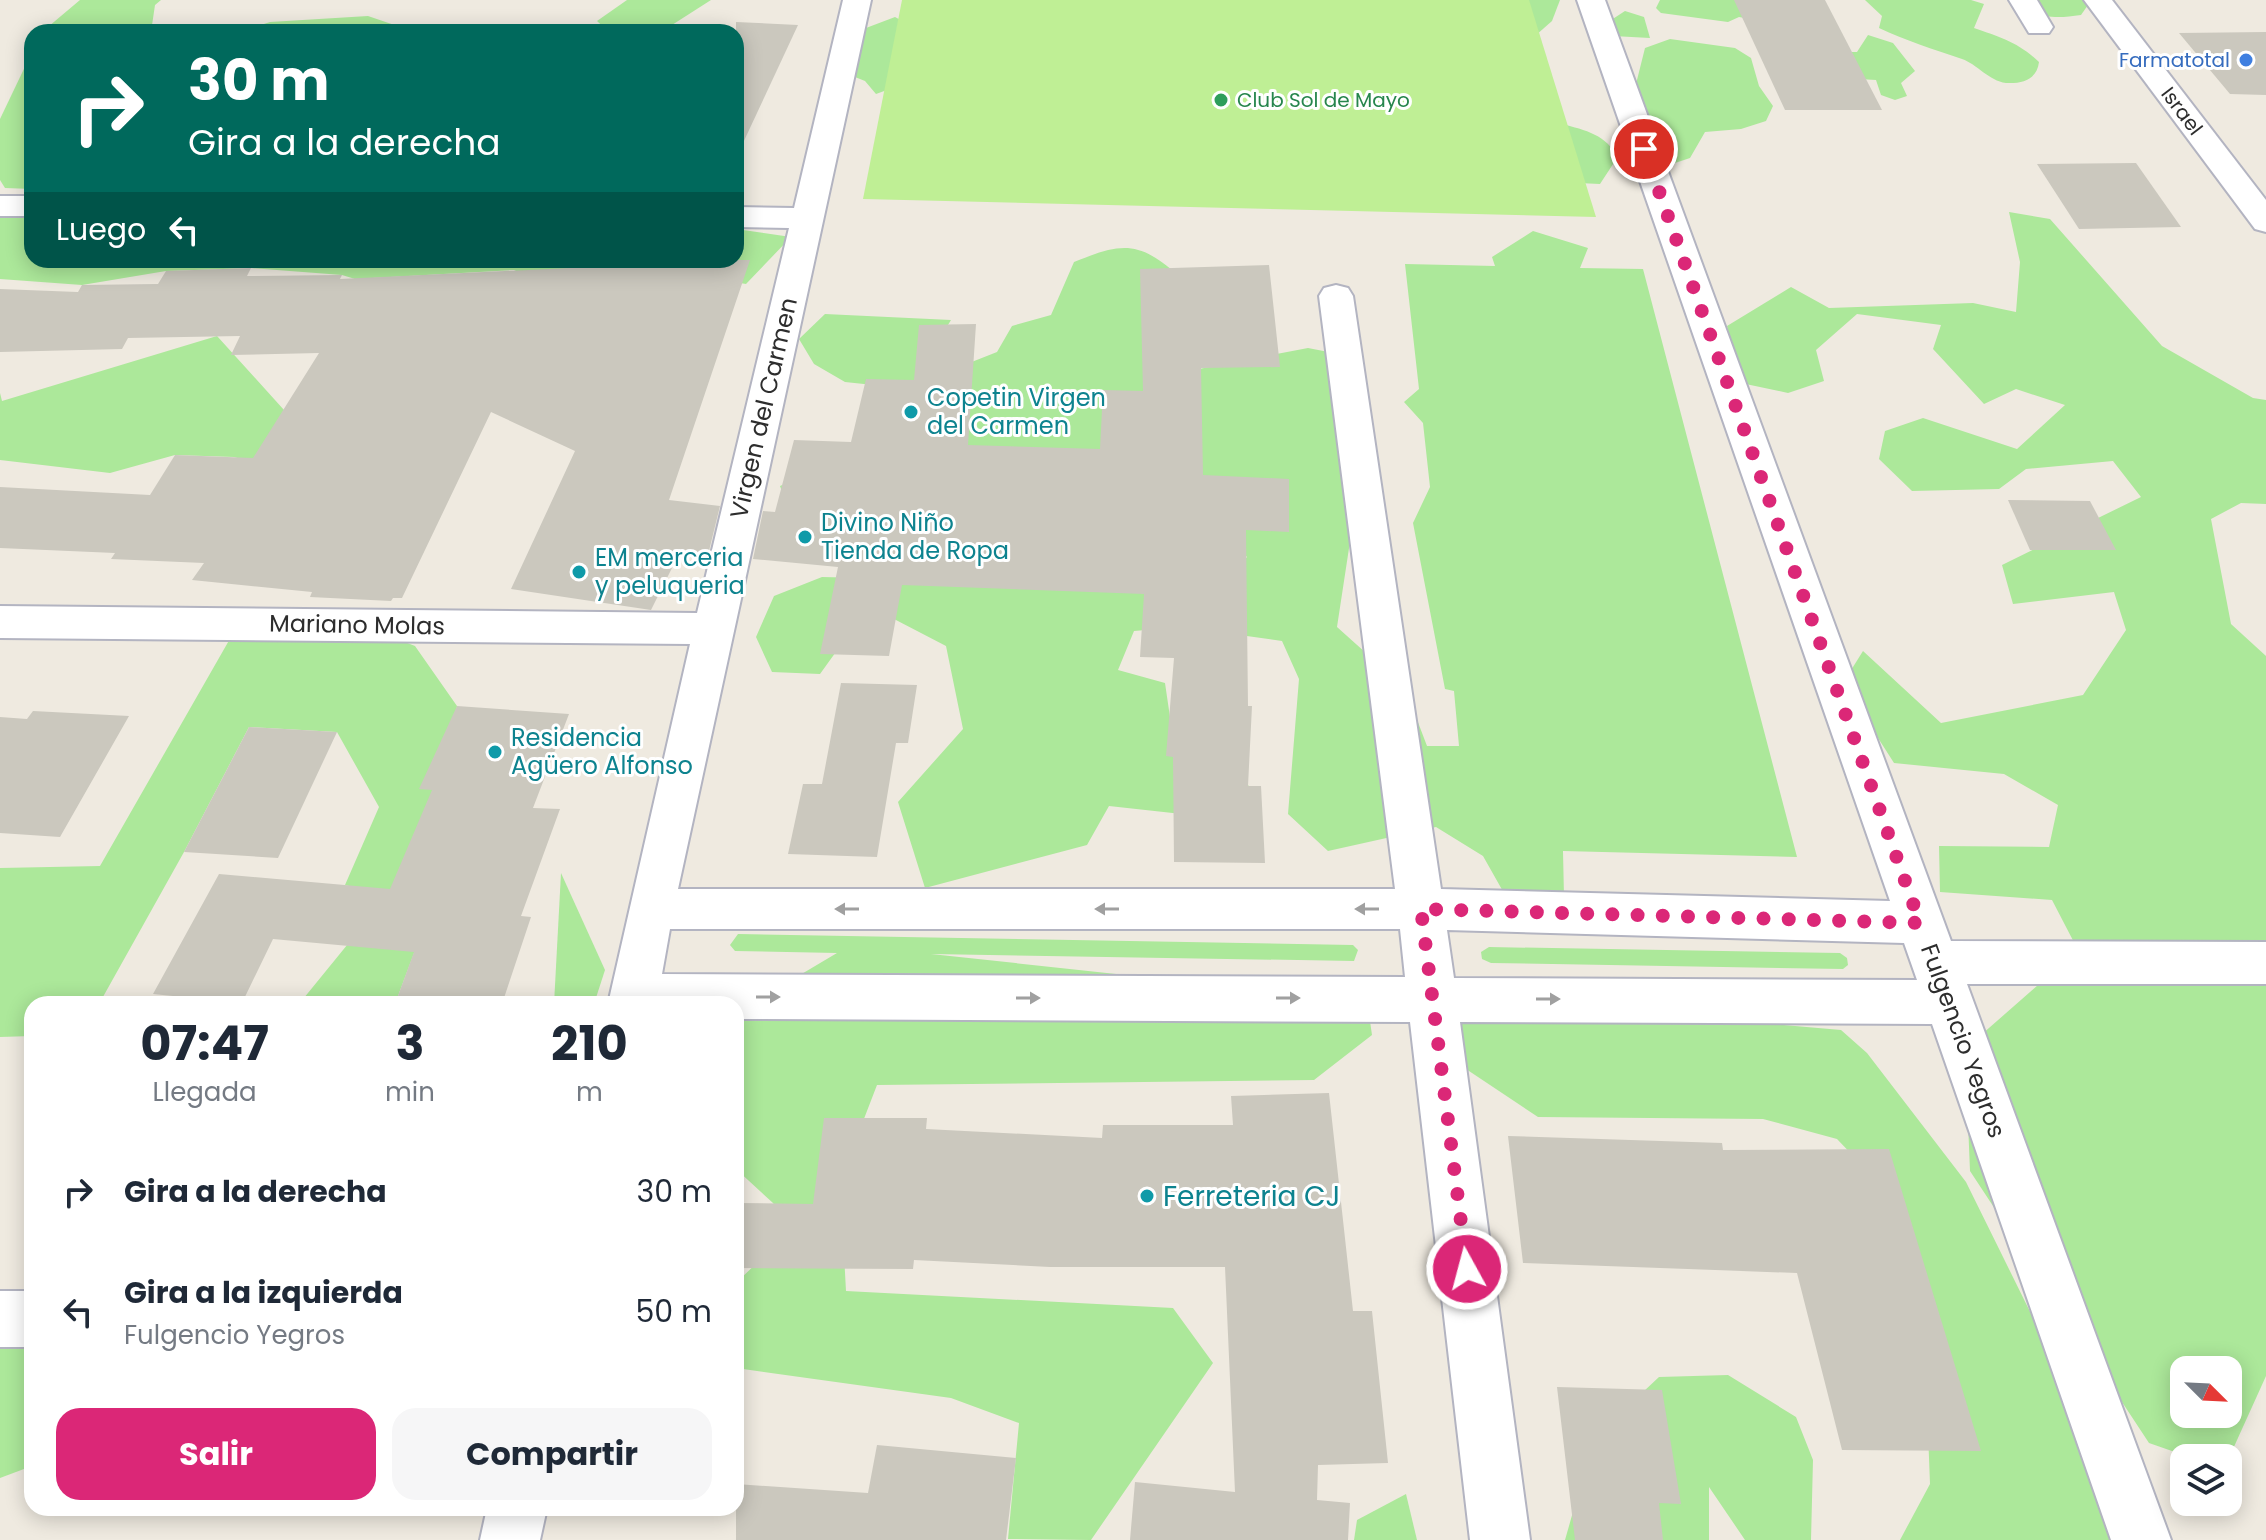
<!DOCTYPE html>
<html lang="es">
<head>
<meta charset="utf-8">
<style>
  :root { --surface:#fff; --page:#f6f6f7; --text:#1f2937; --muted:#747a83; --accent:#db2777 }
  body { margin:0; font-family:Poppins,sans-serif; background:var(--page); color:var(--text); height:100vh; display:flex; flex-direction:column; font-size:30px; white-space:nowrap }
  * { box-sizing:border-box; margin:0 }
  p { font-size:26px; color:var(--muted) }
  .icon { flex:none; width:44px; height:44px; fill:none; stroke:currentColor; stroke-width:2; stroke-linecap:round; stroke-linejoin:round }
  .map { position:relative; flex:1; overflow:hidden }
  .side { position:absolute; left:24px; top:996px; width:720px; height:520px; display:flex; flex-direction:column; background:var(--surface); border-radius:24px; box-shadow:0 4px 20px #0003 }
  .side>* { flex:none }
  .banner { position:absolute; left:24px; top:24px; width:720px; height:244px; border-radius:24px; box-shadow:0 4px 20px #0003; background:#00695c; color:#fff; overflow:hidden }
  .needle { width:52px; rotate:114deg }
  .controls { position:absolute; left:2170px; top:1356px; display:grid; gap:16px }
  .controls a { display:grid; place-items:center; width:72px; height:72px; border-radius:16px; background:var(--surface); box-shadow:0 4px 20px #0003; font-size:40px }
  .pin { position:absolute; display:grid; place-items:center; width:68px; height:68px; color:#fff; margin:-34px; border:4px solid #fff; border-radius:50%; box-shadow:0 2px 8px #0007 }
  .me { position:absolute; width:88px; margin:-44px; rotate:353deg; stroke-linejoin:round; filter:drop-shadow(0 0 6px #0008) }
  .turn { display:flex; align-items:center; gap:28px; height:168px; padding:0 32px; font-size:36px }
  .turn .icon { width:104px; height:104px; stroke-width:2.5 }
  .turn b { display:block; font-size:56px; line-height:68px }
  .then { display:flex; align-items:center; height:76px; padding:0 32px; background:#0003; gap:16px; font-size:30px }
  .eta { display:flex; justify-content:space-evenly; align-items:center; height:136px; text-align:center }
  .eta b { font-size:48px; font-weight:700; line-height:56px }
  .primary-button { display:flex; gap:16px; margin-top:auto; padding:16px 32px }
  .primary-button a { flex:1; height:92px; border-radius:24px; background:var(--accent); color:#fff; font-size:32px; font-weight:700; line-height:92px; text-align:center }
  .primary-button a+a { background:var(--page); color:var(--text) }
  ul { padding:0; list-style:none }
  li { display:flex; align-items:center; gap:24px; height:120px; padding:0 32px }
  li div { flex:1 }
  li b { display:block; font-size:30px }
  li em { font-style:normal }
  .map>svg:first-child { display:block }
</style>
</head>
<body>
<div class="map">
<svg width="2266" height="1540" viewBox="0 0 2266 1540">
  <rect width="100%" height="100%" fill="#efeae0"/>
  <g fill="#ace89a" fill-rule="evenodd">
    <path d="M80 0H161L155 5 151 32H42Z"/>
    <path d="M627 0H711L661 32H609L597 21Z"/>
    <path d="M1461 0H1560L1552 21 1527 43Z"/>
    <path d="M1660 0H1754L1751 19 1739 17 1728 22 1661 13 1656 8Z"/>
    <path d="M1865 0H1971L1984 4 1974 28C2000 37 2018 42 2039 62 2037 79 2023 84 2006 83 1989 81 1977 64 1962 59 1935 50 1905 40 1879 28L1882 16Z"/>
    <path d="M2018 0H2085L2088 5 2081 15C2054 19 2039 19 2018 0Z"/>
    <path d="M1625 11 1644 17 1650 38 1613 36 1602 26Z"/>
    <path d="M368 16 415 32H240L270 22Z"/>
    <path d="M895 17 921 31 898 86 876 94 865 81 850 75 866 28Z"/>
    <path d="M1868 35 1893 43 1915 71 1901 83 1907 96 1895 100 1881 95 1876 80 1859 79 1837 52H1857Z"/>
    <path d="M1670 39 1735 48 1751 58 1759 86 1773 106 1766 121 1741 129 1705 132 1690 158 1672 164 1662 161 1636 84 1645 48Z"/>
    <path d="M32 52V189L5 188 0 180V119Z"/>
    <path d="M1562 124C1585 130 1608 135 1617 158L1600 184 1578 183Z"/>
    <path d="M0 207 32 209V260H736V229L791 237 746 284 631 264 533 279 514 270 355 279 342 275 251 268 166 271 82 285 0 279Z"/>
    <path d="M2009 212 2050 219 2162 346 2253 398 2266 400V504L2241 503 2211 519 2231 624 2266 656V1376L2228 1460 2192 1458 2149 1443 1970 1171 1965 1049 2078 950 2052 900 1940 892 1939 846 2049 847 2058 805 2004 774 1894 763 1843 683 1863 651 1941 723 2083 695 2126 630 2114 592 2013 604 2002 565 2141 497 2113 461 2026 469 1999 489 1912 491 1879 459 1885 431 1923 418 2017 449 2065 405 2016 389 1984 404 1933 349 1941 325 1857 314 1816 350 1824 381 1788 393 1741 383 1727 326 1791 287 1829 308 1973 303 2016 312 2020 262ZM2184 1370H2228V1414H2184Z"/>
    <path d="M1533 231 1588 248 1580 268 1643 269 1797 857 1563 851 1564 897 1509 902 1483 856 1436 827 1328 851 1288 814 1299 679 1282 641 1182 627 1134 631 1118 670 1165 683 1171 724 1249 786 1209 817 1109 806 1087 845 925 888 898 802 963 729 946 646 869 606 820 674 772 672 756 637 774 596 822 577 1219 586 1247 557 1170 468 791 516 780 486 822 468 930 391 845 382 814 364 799 339 825 314 951 320 935 346 959 367 997 352 1012 326 1051 315 1074 262C1121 243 1138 240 1178 275V373L1308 348 1349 356 1369 417 1337 627 1405 688 1427 746H1459L1454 691 1445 689 1413 523 1430 487 1423 423 1404 402 1419 389 1405 264 1495 266 1492 257Z"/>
    <path d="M217 336 284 410 583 350 363 496 234 457 175 455 110 473 0 460V393L2 401Z"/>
    <path d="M341 617 415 646 457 706 429 913 395 1004H299L387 896 345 885 379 807 337 732 249 727 184 852 99 1004H32V1036L0 1037V868L100 866 239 623Z"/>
    <path d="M561 873 605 970 594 1004H554Z"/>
    <path d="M738 934 1353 945 1358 950 1354 961 931 954 1340 998 1368 1007 1372 1035 1314 1080 877 1085 840 1181 846 1291 1173 1308 1213 1363 1091 1540 1008 1539 1019 1423 951 1398 736 1368V1283L792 1229 773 1203 736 1169V1013L837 953 735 951 730 945Z"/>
    <path d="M1489 947 1840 953 1847 958 1848 965 1843 969 1491 963 1482 959 1481 952Z"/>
    <path d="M1472 1011 1738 1021 1841 1030 1867 1053 1966 1182 2043 1338 2113 1540H1900L1930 1484 1924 1327 1860 1163 1837 1139 1763 1119 1538 1117 1448 1057 1449 1028Z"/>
    <path d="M32 1311V1466L0 1478V1315Z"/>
    <path d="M1728 1375 1796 1417 1813 1460 1811 1540H1745L1709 1487V1540H1565L1594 1438 1659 1377Z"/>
    <path d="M1406 1494 1417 1540H1354L1357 1520Z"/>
  </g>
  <path fill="#bfef95" d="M902 0H1529L1596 217 863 199Z"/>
  <g fill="#cbc8be">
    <path d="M1734 0H1825L1882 110H1785Z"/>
    <path d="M736 22 798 25 736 158Z"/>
    <path d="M2266 32V95L2230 94 2179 33Z"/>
    <path d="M2136 163 2181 227 2079 229 2037 164Z"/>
    <path d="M594 260H750L669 500 720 506 708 555 680 552 651 610 511 589 575 451 491 412 402 598H393L391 601 310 597 312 592 192 580 204 563 111 559 115 553 0 548V487L150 495 175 455 253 458 319 353 231 355 240 336 128 338 122 349 0 352V289L78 292 82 285 158 284 166 271 251 268 247 276 342 275 340 279 591 267Z"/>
    <path d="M1269 265 1280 367 1201 368 1203 475 1289 479V532L1246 530 1248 706H1252L1248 786H1261L1265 863 1174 862 1173 757 1166 756 1174 658 1140 657 1144 594 902 585 889 656 820 654 838 567 753 559 763 511 775 512 794 440 851 442 866 379 914 380 919 325 976 324 968 445 1100 449 1103 390 1143 391 1140 269Z"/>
    <path d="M2008 500 2090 501 2116 550H2030Z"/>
    <path d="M841 683 917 685 908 743H896L877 857 788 854 803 784H822Z"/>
    <path d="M457 706 569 714 533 808 560 809 521 916 531 917 502 1004H395L414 952 273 939 242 1003 153 994 219 874 390 889 432 790 419 789Z"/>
    <path d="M33 711 129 716 60 837 0 833V717L27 719Z"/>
    <path d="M249 727 337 732 278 858 184 852Z"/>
    <path d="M1329 1093 1353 1311H1372L1388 1463 1318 1465 1317 1500 1350 1503 1348 1540H1130L1135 1482 1235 1492 1225 1267H1050L914 1260 913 1269 736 1268V1203L813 1204 824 1118H927L926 1129 1102 1138 1103 1125H1233L1231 1096Z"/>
    <path d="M1508 1136 1722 1143 1723 1150 1889 1149 1981 1451 1842 1450 1797 1273 1523 1263Z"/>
    <path d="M1557 1387 1662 1390 1681 1504 1659 1503 1663 1540H1575Z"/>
    <path d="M877 1445 1016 1458 1006 1540H736V1484L868 1493Z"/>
  </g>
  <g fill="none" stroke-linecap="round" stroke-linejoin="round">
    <defs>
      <g id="minor">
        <path d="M843 0H871L678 889H1395L1319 296 1324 288 1336 285 1348 288 1353 296 1441 889 1890 901 1577 0H1605L1951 941 2266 942V984H1967L2171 1540H2111L1932 1024 1460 1022 1530 1540H1470L1410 1022 736 1019V1004H608L690 644 0 638V606L697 613 789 228 736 227V207L794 208ZM670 929H1400L1405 977 662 974ZM1447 930 1904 943 1917 980 1454 978Z"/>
        <path d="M2009 0H2037L2053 27 2049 33H2029Z"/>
        <path d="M2084 0H2112L2266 200V232L2255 229Z"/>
        <rect x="0" y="196" width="32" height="20"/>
        <rect x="0" y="1291" width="32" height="56"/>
        <path d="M487 1508H547L540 1540H480Z"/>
      </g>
    </defs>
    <use href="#minor" stroke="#b3b4c1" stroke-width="4"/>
    <use href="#minor" fill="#fff" fill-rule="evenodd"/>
  </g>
  <defs><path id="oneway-solid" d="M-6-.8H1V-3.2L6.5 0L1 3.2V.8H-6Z" transform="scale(2)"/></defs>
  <g fill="#a0a0a0">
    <use href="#oneway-solid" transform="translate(847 909) rotate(180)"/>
    <use href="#oneway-solid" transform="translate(1107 909) rotate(180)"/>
    <use href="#oneway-solid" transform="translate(1367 909) rotate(180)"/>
    <use href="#oneway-solid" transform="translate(768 997)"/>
    <use href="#oneway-solid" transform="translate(1028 998)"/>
    <use href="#oneway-solid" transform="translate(1288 998)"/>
    <use href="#oneway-solid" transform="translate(1548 999)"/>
  </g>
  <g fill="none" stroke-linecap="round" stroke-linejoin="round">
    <path stroke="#db2777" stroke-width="14" stroke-dasharray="0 25.2" d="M1467 1269 1421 909 1920 923 1644 149"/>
  </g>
  <circle fill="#3f7fe0" stroke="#fff" stroke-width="3" cx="2246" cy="60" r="8"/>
  <circle fill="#2e9e5b" stroke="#fff" stroke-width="3" cx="1221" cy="100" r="8"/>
  <g fill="#0f9aa8" stroke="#fff" stroke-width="3">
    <circle cx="911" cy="412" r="8"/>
    <circle cx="805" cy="537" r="8"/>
    <circle cx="579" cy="572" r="8"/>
    <circle cx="495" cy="752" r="8"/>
    <circle cx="1147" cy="1196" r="8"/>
  </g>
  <g text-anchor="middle" stroke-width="6" stroke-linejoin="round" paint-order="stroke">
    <g font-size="20" fill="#366cbe" stroke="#fff" text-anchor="end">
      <text x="2230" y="67">Farmatotal</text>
    </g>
    <g font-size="20" fill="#27864d" stroke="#fff" text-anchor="start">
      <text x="1237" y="107">Club Sol de Mayo</text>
    </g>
    <g font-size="20" fill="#2d2d2d" stroke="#fff">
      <text transform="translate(2182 111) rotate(53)" y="7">Israel</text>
    </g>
    <g font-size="24" fill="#0d838f" stroke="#fff" text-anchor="start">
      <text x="927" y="406">Copetin Virgen<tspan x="927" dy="28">del Carmen</tspan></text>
      <text x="821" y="531">Divino Niño<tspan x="821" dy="28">Tienda de Ropa</tspan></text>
      <text x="595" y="566">EM merceria<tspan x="595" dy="28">y peluqueria</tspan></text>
      <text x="511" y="746">Residencia<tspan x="511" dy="28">Agüero Alfonso</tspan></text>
    </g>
    <g font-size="24" fill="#2d2d2d" stroke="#fff">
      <text transform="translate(764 408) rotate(-77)" y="8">Virgen del Carmen</text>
      <text transform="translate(357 625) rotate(1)" y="8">Mariano Molas</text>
      <text transform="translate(1963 1041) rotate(70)" y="8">Fulgencio Yegros</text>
    </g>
    <g font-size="28" fill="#0d838f" stroke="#fff" text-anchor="start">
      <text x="1163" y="1206">Ferreteria CJ</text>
    </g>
  </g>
</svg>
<div class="controls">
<a><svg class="needle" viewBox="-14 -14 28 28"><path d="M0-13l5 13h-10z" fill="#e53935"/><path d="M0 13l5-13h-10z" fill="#747a83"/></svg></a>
<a><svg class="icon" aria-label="layers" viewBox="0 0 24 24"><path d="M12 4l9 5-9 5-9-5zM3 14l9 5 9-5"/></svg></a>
</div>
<div class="pin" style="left:1644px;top:149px;background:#d93025"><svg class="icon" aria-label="arrive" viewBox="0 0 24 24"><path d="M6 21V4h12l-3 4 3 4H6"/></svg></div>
<svg class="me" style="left:1467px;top:1269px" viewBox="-20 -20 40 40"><circle r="17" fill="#db2777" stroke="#fff" stroke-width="3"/><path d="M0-11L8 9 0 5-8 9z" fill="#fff"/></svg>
<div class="banner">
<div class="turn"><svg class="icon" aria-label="right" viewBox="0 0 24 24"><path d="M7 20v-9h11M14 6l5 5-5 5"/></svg><div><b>30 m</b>Gira a la derecha</div></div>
<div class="then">Luego<svg class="icon" aria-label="left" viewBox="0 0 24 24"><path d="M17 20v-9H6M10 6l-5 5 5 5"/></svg></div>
</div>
<section class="side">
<div class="eta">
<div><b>07:47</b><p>Llegada</p></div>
<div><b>3</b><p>min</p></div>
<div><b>210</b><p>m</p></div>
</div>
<ul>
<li><svg class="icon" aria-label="right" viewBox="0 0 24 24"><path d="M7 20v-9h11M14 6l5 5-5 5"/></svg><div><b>Gira a la derecha</b></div><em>30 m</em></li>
<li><svg class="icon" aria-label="left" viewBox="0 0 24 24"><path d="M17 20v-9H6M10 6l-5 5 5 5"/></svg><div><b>Gira a la izquierda</b><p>Fulgencio Yegros</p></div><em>50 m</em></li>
</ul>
<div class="primary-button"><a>Salir</a><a>Compartir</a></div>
</section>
</div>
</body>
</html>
